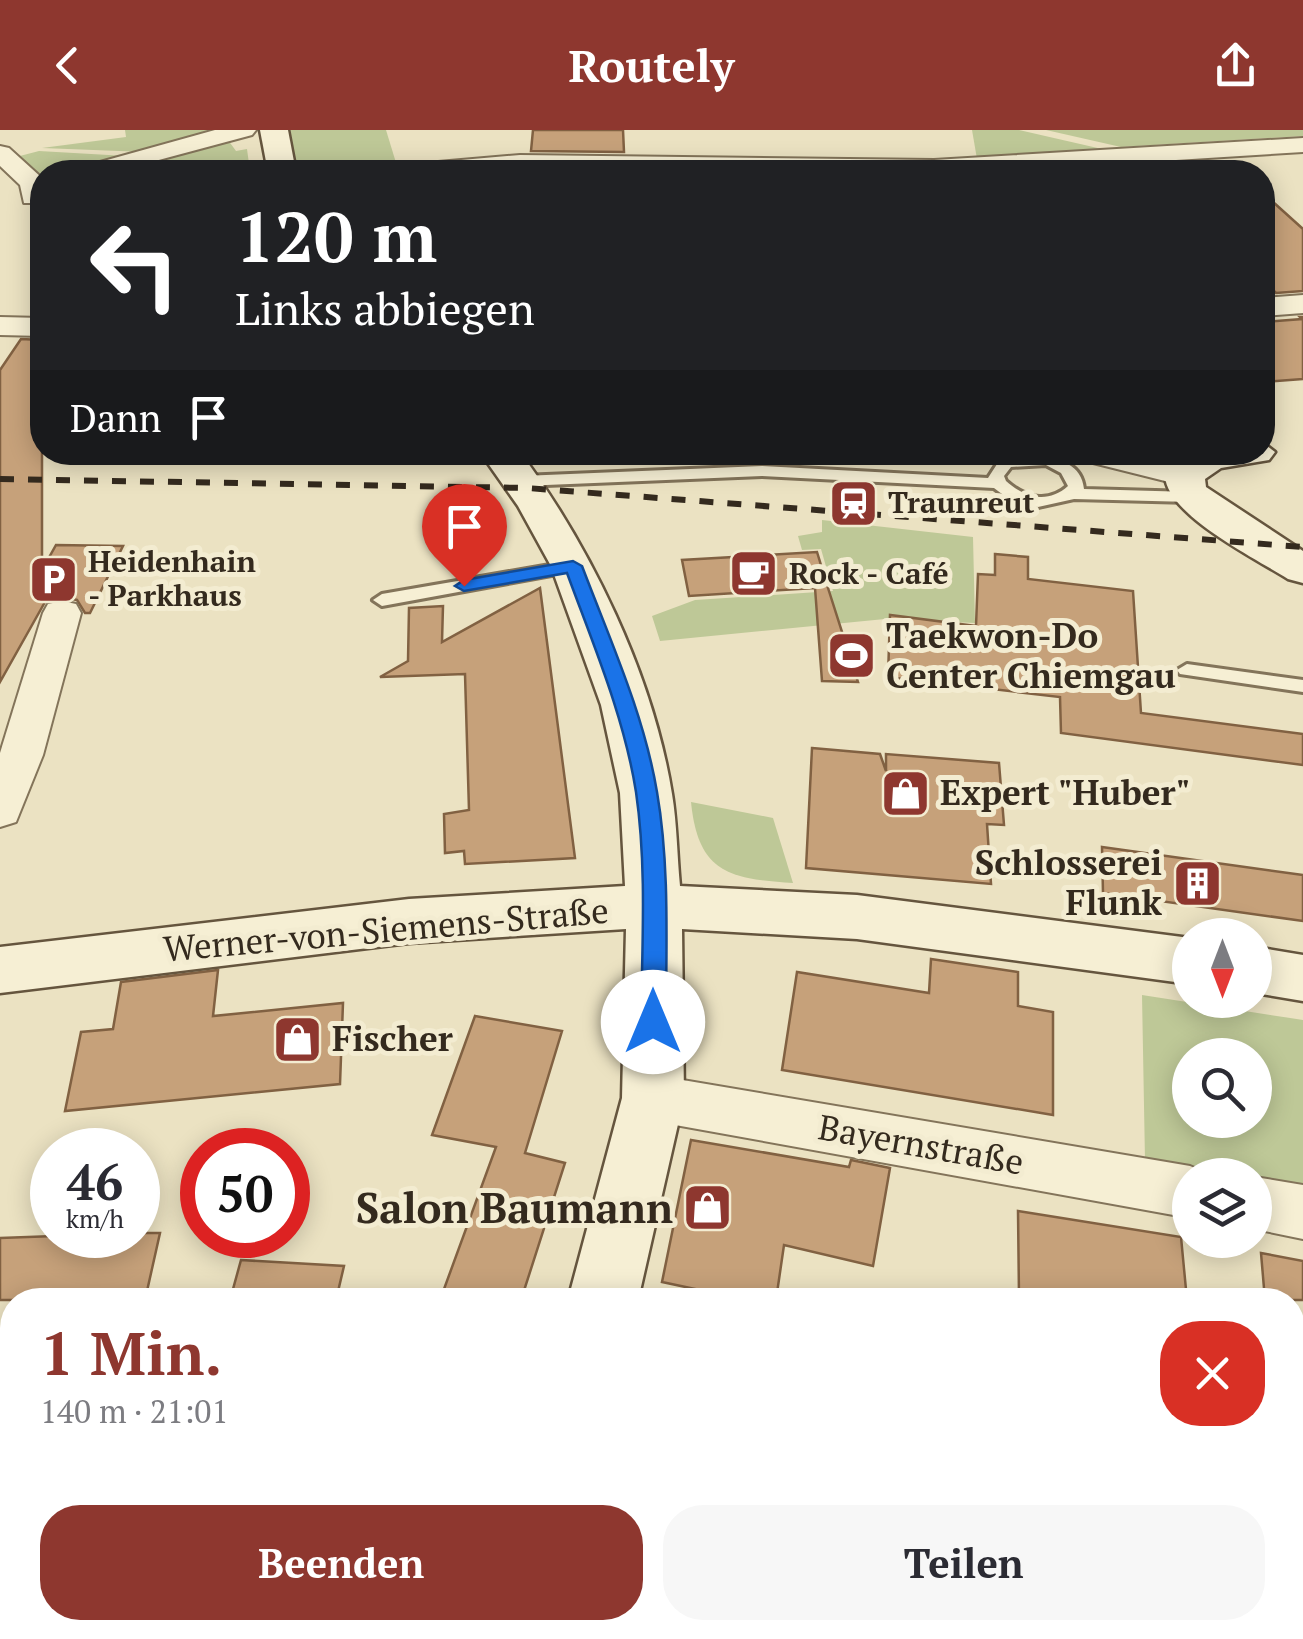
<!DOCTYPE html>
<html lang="de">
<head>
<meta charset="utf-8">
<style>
  :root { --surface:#fff; --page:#f7f7f7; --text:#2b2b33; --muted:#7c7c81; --accent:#8e372f }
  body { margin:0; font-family:"PT Serif",serif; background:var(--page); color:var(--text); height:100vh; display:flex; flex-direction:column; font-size:38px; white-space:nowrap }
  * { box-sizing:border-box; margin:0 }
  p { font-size:32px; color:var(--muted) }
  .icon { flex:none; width:55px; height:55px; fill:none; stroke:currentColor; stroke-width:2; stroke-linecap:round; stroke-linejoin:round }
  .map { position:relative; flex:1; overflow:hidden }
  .side { position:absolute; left:0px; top:1158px; width:1305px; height:352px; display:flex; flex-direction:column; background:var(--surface); border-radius:40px 40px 0 0; box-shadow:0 5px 25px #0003 }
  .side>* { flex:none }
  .guide { position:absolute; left:30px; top:30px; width:1245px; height:305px; border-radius:40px; box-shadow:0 5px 25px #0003; background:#202124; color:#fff; overflow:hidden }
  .needle { width:65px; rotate:180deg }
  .controls { position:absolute; left:1172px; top:788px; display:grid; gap:20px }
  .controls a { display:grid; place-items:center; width:100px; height:100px; border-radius:50%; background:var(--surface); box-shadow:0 5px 25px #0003; font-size:50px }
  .speed { position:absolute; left:30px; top:998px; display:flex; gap:20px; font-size:50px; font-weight:700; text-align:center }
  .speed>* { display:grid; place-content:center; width:130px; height:130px; border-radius:50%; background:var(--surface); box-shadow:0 5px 25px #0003; line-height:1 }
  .speed small { font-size:25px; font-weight:400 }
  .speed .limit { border:15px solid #d22; background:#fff; color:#111 }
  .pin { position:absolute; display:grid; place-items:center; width:85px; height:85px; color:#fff; margin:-102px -42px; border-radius:50% 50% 50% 0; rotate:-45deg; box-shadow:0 0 10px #0007 }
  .pin .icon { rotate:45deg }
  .me { position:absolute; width:110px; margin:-55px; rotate:0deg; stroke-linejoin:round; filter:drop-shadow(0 0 8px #0008) }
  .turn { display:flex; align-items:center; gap:35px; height:210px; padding:0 40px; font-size:45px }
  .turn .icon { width:130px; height:130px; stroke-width:2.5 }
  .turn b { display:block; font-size:70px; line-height:85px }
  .then { display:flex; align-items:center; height:95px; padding:0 40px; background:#0003; gap:20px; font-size:38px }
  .round { display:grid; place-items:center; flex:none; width:105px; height:105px; border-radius:40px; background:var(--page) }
  .overview { display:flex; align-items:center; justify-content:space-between; height:170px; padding:0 40px }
  h1 { font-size:60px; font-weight:700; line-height:75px; color:var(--accent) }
  .cta { display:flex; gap:20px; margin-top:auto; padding:20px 40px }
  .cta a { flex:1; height:115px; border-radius:40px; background:var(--accent); color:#fff; font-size:40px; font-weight:700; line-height:115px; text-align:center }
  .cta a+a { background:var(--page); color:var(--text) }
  header { display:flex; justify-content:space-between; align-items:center; height:130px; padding:0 40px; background:var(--accent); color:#fff; font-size:45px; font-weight:700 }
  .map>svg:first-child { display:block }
</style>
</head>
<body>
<header><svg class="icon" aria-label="back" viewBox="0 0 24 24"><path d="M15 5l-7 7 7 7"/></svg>Routely<svg class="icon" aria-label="share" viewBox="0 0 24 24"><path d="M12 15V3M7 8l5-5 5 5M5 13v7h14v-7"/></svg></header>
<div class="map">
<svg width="1303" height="1509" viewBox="0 0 1303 1509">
  <rect width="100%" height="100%" fill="#ebe2c2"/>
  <g fill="#bec897" fill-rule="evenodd">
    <path d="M125 0H235L145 22 42 18 126 7Z"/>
    <path d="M286 0H386L397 36 324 42 295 32Z"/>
    <path d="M972 0H1019L1102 19 977 29Z"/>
    <path d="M1046 0H1303V6L1121 17Z"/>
    <path d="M228 10 236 21 247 19 250 41 111 42 145 29Z"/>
    <path d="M39 21 126 26 71 42H42L40 51 16 27Z"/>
    <path d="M822 390 973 407 975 493 885 489 660 511 652 486 695 470 833 461 821 419 802 420 798 406 822 402Z"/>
    <path d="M691 672 773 688 793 753C728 749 698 742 691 672Z"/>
    <path d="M1142 865 1303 890V1056L1255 1048V1045L1145 1030ZM1190 925H1255V990H1190Z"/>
  </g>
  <g fill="#c6a17a" stroke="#816142" stroke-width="2.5">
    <path d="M533 0H623L624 22 531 21Z"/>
    <path d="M1262 62 1303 99V161L1276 163 1262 149Z"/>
    <path d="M1300 187H1303V249L1262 252V192L1302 189Z"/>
    <path d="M21 209 42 210V440L56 415 123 416 90 483H85L77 470 61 467 45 472 0 552V240Z"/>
    <path d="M817 422 828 458 858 552 822 551 815 458 689 466 682 430Z"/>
    <path d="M995 424 1028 427V449L1133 461 1141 583 1303 604V635L1061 603 1060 567 888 547 890 485 976 496 978 444 995 445Z"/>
    <path d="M540 458 575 728 465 734 464 721 445 723 444 684 469 680 465 544 380 547 408 531 409 478 443 476 442 512Z"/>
    <path d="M812 618 880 624 886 641V624L999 633 1004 695 987 694 991 754 806 738Z"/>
    <path d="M1102 717 1303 745V791L1103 763Z"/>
    <path d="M931 829 1018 842V876L1053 882V985L782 940 797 842 929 863Z"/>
    <path d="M218 840 213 886 343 873 340 954 65 981 81 902 113 899 121 852Z"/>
    <path d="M475 886 562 901 525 1023 565 1033 521 1170H440L496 1017 432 1005Z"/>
    <path d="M691 1010 849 1037 851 1030 890 1038 873 1136 784 1115 776 1170H693L695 1159 662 1152Z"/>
    <path d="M1018 1081 1181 1107 1187 1170H1039L1019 1167Z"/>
    <path d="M138 1103H160L145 1170H0V1108Z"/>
    <path d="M1261 1123 1303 1131V1170H1265Z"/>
    <path d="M241 1130 344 1136 336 1170H230Z"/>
  </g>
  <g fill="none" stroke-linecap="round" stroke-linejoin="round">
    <defs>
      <g id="lane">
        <path d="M1037 325C1060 328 1082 335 1084 359L1191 362 1199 367 1191 372 1074 369 1038 377 1010 370 994 358 762 346 522 356 514 351 522 346 762 336 988 348 999 331ZM1046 335 1061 343 1068 356C1048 374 1025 368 1006 351L1004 346 1011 337Z"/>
        <path d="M573 431 582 436 579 440 382 476 373 470 382 464Z"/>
        <path d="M1187 534 1303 550V562L1180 544 1177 540Z"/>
      </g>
      <g id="street">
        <path d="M215 0H256L252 5 114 42H78L82 37Z"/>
        <path d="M1303 8V22L982 42H402L415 34 520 25 934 30Z"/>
        <path d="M0 16 9 18 42 48V73H24L20 55 0 36Z"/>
        <path d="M1303 165V183L1262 186V168Z"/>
        <path d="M0 187 42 188V206L0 205Z"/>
        <path d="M1072 322H1132L1197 339 1202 346 1197 353 1185 356 1077 329Z"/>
        <path d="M62 471 76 474 81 483 43 625 16 692 0 697V623L43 483 48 474Z"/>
        <path d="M653 945 1190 1036 1211 1045H1190V1088L653 991 634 984 626 968 634 952Z"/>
        <path d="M1255 1047 1303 1055V1109L1255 1099Z"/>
        <path d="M0 1202 12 1206V1268L0 1264Z"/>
      </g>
      <g id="secondary">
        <path d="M260 0H288L296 42H268Z"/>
        <path d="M1262 312 1275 322 1269 330 1221 338 1205 349 1206 357 1303 421V453L1288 449C1255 428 1167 385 1165 346L1187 324 1262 322Z"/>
        <path d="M480 322H520C591 418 653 545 672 664 677 694 677 726 680 756L857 765 1190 808V854L857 809 682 799 684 968 638 1170H568L622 968 626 799 409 813 0 863V817L409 769 625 756 620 663 601 575 551 436 518 376Z"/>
        <path d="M1255 817 1303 825V871L1255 863Z"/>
        <path d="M474 1498H556L552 1509H470Z"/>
      </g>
    </defs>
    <use href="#lane" stroke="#83745a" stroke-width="6"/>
    <use href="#street" stroke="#83745a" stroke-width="4"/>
    <use href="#secondary" stroke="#65553e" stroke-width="5"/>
    <use href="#lane" fill="#f6efd4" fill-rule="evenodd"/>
    <use href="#street" fill="#f6efd4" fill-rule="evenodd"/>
    <use href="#secondary" fill="#f6efd4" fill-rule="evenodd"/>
    <path stroke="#342a1e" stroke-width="6" stroke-dasharray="14 14" stroke-linecap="butt" d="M0 349 527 358 1303 417"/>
  </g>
  <path fill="#1a73e8" stroke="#114b97" stroke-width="2.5" d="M573 431 582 436C610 510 644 584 657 662 670 737 666 816 666 892L662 899H644L641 892C642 816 647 737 636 662 624 586 593 514 567 443L464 461 455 456 464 450Z"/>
  <defs>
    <symbol id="station-square" viewBox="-11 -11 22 22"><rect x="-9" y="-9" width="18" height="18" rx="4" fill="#8e372f" stroke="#f3ecd1"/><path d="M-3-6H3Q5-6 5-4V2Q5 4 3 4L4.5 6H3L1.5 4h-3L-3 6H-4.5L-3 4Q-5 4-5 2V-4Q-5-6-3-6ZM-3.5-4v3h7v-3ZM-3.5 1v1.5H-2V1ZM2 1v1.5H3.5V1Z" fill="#fff"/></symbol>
    <symbol id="cafe-square" viewBox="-11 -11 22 22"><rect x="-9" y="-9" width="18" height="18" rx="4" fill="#8e372f" stroke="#f3ecd1"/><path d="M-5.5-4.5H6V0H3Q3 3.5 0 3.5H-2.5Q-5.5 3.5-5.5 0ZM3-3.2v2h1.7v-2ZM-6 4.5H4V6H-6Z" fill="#fff"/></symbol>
    <symbol id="parking-square" viewBox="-11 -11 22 22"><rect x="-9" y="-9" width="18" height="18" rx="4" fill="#8e372f" stroke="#f3ecd1"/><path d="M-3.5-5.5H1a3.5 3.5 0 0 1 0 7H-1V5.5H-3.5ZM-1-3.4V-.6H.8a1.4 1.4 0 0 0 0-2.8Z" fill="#fff"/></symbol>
    <symbol id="stadium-square" viewBox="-11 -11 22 22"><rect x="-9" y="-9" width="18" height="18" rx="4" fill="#8e372f" stroke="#f3ecd1"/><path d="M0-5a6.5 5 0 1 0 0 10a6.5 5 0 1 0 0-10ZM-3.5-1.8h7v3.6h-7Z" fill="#fff"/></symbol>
    <symbol id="shop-square" viewBox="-11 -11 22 22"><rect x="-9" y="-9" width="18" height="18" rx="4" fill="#8e372f" stroke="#f3ecd1"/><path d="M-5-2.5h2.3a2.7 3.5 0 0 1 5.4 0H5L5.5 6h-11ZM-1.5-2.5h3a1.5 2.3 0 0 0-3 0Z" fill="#fff"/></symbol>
    <symbol id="building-square" viewBox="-11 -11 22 22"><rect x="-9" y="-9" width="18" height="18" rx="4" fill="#8e372f" stroke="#f3ecd1"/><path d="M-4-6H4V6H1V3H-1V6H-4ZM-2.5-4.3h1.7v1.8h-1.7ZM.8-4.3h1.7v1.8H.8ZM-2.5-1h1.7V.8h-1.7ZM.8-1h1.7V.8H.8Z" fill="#fff"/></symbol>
  </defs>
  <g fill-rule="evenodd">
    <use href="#station-square" x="826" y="346" width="55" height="55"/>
    <use href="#cafe-square" x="726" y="416" width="55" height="55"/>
    <use href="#parking-square" x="26" y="422" width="55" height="55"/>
    <use href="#stadium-square" x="824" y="498" width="55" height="55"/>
    <use href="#shop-square" x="878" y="636" width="55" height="55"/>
    <use href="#building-square" x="1170" y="726" width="55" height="55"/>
    <use href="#shop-square" x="270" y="882" width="55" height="55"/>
    <use href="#shop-square" x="680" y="1050" width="55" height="55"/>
  </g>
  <g text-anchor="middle" stroke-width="10" stroke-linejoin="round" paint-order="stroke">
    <g font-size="30" font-weight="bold" fill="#342a1e" stroke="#f3ecd1" text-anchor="start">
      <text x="888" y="383">Traunreut</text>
      <text x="88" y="442">Heidenhain<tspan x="88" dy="34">- Parkhaus</tspan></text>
      <text x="789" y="454">Rock - Café</text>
    </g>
    <g font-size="35" font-weight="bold" fill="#342a1e" stroke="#f3ecd1" text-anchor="start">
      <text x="886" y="518">Taekwon-Do<tspan x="886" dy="40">Center Chiemgau</tspan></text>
      <text x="940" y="675">Expert "Huber"</text>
      <text x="1162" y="745" text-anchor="end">Schlosserei<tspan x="1162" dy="40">Flunk</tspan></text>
      <text x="332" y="921">Fischer</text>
    </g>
    <g font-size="35" fill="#342a1e" stroke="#f3ecd1">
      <text transform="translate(386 800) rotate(-5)" y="12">Werner-von-Siemens-Straße</text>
      <text transform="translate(921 1015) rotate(10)" y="12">Bayernstraße</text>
    </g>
    <g font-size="42" font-weight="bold" fill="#342a1e" stroke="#f3ecd1" text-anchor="end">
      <text x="673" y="1093">Salon Baumann</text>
    </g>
  </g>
</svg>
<div class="controls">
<a><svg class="needle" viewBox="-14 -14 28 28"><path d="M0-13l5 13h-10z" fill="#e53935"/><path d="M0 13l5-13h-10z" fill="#7c7c81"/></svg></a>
<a><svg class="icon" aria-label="search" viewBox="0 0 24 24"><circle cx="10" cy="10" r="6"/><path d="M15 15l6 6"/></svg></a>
<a><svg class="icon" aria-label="layers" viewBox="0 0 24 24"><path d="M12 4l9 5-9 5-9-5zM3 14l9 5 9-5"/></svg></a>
</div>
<div class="speed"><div>46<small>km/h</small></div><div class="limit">50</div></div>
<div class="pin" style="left:464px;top:456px;background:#d93025"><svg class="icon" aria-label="arrive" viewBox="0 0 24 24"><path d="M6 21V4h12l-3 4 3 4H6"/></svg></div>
<svg class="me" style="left:653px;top:892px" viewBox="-20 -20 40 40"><circle r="19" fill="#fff"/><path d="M0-13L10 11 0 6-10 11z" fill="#1a73e8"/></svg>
<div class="guide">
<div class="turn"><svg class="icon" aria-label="left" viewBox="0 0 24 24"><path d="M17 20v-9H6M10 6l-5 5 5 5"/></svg><div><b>120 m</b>Links abbiegen</div></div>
<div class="then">Dann<svg class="icon" aria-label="arrive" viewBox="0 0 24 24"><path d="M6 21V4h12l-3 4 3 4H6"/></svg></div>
</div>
<section class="side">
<div class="overview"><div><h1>1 Min.</h1><p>140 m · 21:01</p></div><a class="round" style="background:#d93025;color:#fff"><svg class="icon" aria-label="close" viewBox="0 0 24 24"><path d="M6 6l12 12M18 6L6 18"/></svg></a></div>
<div class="cta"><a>Beenden</a><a>Teilen</a></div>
</section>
</div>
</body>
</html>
